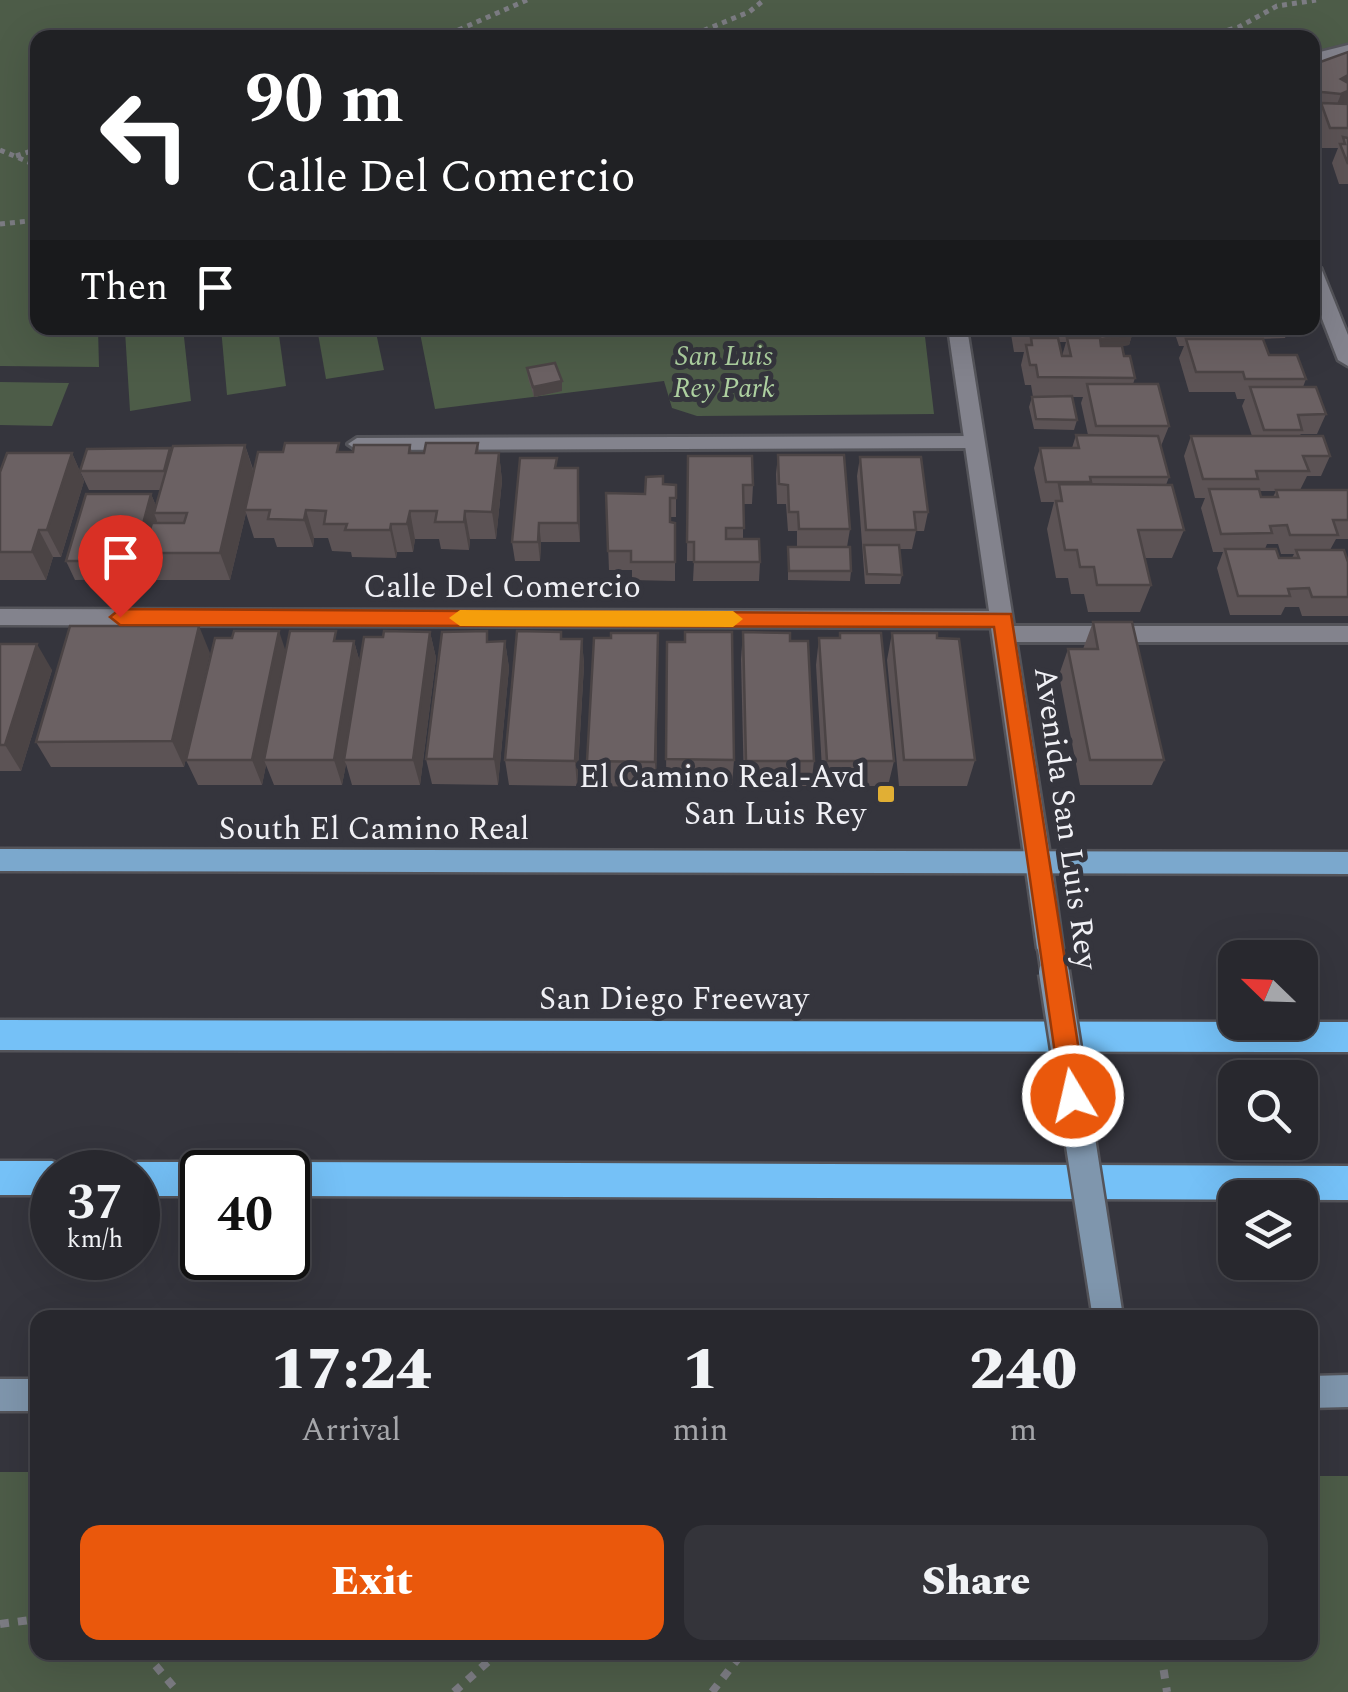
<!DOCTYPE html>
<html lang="en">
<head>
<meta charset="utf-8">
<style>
  :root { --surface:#28282e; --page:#34343a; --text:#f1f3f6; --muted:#a5a6aa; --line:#44444a; --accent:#ea580c }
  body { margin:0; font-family:Spectral,serif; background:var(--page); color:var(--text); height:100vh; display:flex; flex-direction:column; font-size:38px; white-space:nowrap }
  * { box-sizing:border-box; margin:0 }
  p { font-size:32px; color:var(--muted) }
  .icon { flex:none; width:55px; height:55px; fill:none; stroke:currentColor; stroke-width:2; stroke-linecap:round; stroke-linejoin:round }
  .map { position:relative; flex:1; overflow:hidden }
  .side { position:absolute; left:30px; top:1310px; width:1288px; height:350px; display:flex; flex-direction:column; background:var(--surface); border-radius:20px; box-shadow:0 10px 40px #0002,0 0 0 2px var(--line) }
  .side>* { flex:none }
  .top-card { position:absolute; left:30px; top:30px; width:1290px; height:305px; border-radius:20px; box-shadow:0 10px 40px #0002,0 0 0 2px var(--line); background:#202124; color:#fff; overflow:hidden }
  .needle { width:65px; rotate:293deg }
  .fabs { position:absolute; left:1218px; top:940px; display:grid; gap:20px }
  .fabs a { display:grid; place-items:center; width:100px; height:100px; border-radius:20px; background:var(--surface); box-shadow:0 10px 40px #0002,0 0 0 2px var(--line); font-size:50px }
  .speed { position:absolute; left:30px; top:1150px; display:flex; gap:20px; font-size:50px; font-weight:700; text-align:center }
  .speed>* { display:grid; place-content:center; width:130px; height:130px; border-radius:50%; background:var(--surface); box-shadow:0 10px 40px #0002,0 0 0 2px var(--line); line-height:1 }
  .speed small { font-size:25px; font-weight:400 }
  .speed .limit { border:5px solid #111; border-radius:15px; background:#fff; color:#111 }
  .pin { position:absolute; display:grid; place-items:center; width:85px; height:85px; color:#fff; margin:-102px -42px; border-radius:50% 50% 50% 0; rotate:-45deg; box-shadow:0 0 10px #0007 }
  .pin .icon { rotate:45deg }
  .me { position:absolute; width:110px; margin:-55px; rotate:351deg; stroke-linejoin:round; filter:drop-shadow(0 0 8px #0008) }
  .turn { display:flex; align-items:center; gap:35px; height:210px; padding:0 50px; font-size:45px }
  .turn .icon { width:130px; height:130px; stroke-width:2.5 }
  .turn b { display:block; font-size:70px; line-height:85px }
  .then { display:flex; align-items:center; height:95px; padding:0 50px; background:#0003; gap:20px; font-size:38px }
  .eta { display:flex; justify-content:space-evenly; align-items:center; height:170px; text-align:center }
  .eta b { font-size:60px; font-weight:800; line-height:70px }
  .button { display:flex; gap:20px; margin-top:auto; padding:20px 50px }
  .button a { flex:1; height:115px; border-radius:20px; background:var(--accent); color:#fff; font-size:40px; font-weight:800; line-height:115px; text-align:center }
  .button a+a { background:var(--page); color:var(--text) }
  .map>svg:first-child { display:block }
</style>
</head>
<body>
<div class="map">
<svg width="1348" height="1692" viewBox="0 0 1348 1692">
  <rect width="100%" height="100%" fill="#35353d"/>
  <g fill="#4d5c48">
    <path d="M0 0H1348V43L1313 52 1312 38H38V328H98L99 367 0 366Z"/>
    <path d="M145 328H183L191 401 130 411 125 331Z"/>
    <path d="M221 328H278L286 386 227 395Z"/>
    <path d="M317 328H375L384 370 326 379Z"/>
    <path d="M419 328H924L934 414 697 416 672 408 664 381 435 409Z"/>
    <path d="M0 382 69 383 52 426 0 425Z"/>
    <path d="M0 1472H37L38 1652H1310V1476H1348V1692H0Z"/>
  </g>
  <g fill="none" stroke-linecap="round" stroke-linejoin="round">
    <defs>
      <g id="lane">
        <path d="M975 436 984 442 975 448 357 450 348 444 357 438Z"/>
        <path d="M1006 626H1348V642H1006L996 634Z"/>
      </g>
      <g id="street">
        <path d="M1348 45V55L1312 64V54Z"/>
        <path d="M1312 262 1321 268 1348 335V366L1338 360 1312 293Z"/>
        <path d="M948 328H967L1051 862 1047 870 1038 873 1029 870 1025 862 991 628 0 625V609L989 611Z"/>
      </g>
      <g id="secondary">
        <path d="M1038 851 1047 854 1051 862 1063 948 1059 956 1050 959 1041 956 1037 948 1025 862 1029 854Z"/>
        <path d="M1348 1375V1407L1310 1408V1376Z"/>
        <rect x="0" y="1379" width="38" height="32"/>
      </g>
      <path id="primary" d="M0 849 1348 852V874L0 871Z"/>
      <g id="highway">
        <path d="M0 1020 1348 1022V1052L0 1050Z"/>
        <path d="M0 1161H52L64 1166 67 1172H52V1195H0Z"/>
        <path d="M138 1162H202L214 1167 216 1172H202V1196H138V1172H124L126 1167Z"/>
        <path d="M288 1162 1348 1166V1200L288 1196V1172H274L276 1167Z"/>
      </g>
    </defs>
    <use href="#lane" stroke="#54545a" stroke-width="6"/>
    <use href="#street" stroke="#54545a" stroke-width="5"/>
    <use href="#secondary" stroke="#54545a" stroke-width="5"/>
    <use href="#primary" stroke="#54545a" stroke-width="5"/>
    <use href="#highway" stroke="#54545a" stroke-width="5"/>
    <g stroke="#7c7c83" stroke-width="5" stroke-dasharray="5 5" stroke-linecap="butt">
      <path d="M440 38 527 0"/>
      <path d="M685 38 749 12 764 0"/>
      <path d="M1199 38 1239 27 1277 6 1316 0"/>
      <path d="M0 150 38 166"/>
      <path d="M16 156 38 149"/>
      <path d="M0 224 38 220"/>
    </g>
    <g stroke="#7c7c83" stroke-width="8" stroke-dasharray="9 9" stroke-linecap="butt">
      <path d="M0 1624 38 1619"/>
      <path d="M144 1652 178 1692"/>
      <path d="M1161 1652 1167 1692"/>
      <path d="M454 1692 499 1652"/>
      <path d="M712 1692 743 1652"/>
    </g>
    <use href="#lane" fill="#83838d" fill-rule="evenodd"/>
    <use href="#street" fill="#83838d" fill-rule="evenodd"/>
    <use href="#secondary" fill="#7f96ad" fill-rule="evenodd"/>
    <use href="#primary" fill="#7ba8cd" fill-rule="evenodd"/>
    <use href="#highway" fill="#75c1f7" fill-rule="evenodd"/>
    <defs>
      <path id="secondary-bridge-far1" d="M1050 948 1054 975"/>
      <path id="secondary-bridge" d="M1054 972 1108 1318"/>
    </defs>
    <use href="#secondary-bridge-far1" stroke="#54545a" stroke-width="29" stroke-linecap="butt"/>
    <use href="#secondary-bridge" stroke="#54545a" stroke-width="35" stroke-linecap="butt"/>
    <use href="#secondary-bridge-far1" stroke="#7f96ad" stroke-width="24"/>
    <use href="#secondary-bridge" stroke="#7f96ad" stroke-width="30"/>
  </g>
  <g fill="#5c5355" fill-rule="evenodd">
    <path d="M1348 52V184H1339L1332 163 1338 148H1322L1314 123 1318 112 1312 111V65Z"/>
    <path d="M1010 328H1078L1075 338H1084L1086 328 1132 335 1129 345 1121 346 1135 378 1133 384 1169 426 1161 446 1169 477 1166 485 1184 530 1172 558H1144L1151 585 1140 612H1088L1084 594H1071L1068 578H1056L1047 529 1054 502H1041L1034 468 1040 448H1072L1076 435H1088L1081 403 1083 397H1072L1077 420 1074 430 1034 429 1029 407 1032 397H1033L1031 385H1025L1021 365 1024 352H1014ZM1059 342H1066L1062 356Z"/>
    <path d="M1173 328H1289L1285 338 1256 339 1269 355 1306 379 1303 387 1326 414 1317 434H1301L1299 436 1330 456 1321 476H1307L1300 490H1348V539H1336L1330 550 1348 562V616H1302L1299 607H1285L1281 615H1230L1217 568 1223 552H1213L1201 508 1205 498H1195L1184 456 1191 436H1252L1242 406 1245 399H1237L1235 392H1189L1179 358 1184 346H1179ZM1260 491H1276L1273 497H1261ZM1267 544H1278L1281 554H1294L1292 558H1279L1265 549Z"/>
    <path d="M527 368 562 391 534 397 528 378Z"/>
    <path d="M478 443 479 453H499L502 481 496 539H470L469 550 441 549 439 539H415L413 552H397L396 558 352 557 351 552 332 551 328 538H314L313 547H277L274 538H254L246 513 230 580H155L146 560 141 579 75 580 66 561 151 494 156 506 160 490H89L80 471 171 451 245 445 254 472 341 452 410 445 412 453H424Z"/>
    <path d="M72 453 84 481 61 557H53L46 580H0V472Z"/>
    <path d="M778 455 850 529 847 547 851 571 850 581 788 580V547H797V531H788L786 504H777L776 474Z"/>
    <path d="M688 456 753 485 752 504H743V539L760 562 759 581H693L694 561H687Z"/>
    <path d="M860 457 928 512 924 531H916L912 549H899L902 575 900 584H865L857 476Z"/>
    <path d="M557 468 579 487 580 542H541L540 561H515L512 542Z"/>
    <path d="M663 484 676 485V517H670V522L675 523V581L632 580V570H609L606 493 645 494Z"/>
    <path d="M1093 622 1164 760 1152 785H1080L1059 675 1068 649H1083Z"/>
    <path d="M430 632 436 658 420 785H352L346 764 342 785H274L266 765 262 785H198L186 760 286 652 338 641H354L360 663 383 637Z"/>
    <path d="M561 632 562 639H582L584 665 577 786 509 785 505 760Z"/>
    <path d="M743 632 790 641 814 761 811 786H744L741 659Z"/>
    <path d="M840 633 894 761 888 786H823L816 665 819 638H839Z"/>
    <path d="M892 633 975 760 967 786H899L887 660Z"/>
    <path d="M505 641 509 668 498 785 432 784 426 759 489 642Z"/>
    <path d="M667 642 734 760 732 785 666 784Z"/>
    <path d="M0 644 52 670 21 771H0Z"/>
    <path d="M210 653 184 767H51L36 742Z"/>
    <path d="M658 660 656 787 589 786 587 761Z"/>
  </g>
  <g fill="#4b4445">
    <path d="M1348 75V107L1333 114 1341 94V79Z"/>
    <path d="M1132 335 1129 345 1091 350 1094 340Z"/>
    <path d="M562 381V391L534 397 533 387Z"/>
    <path d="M245 445 254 474 245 510 246 513 230 580 220 553Z"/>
    <path d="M72 453 84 481 61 557 47 530Z"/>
    <path d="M499 453 502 481 496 539 492 512Z"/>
    <path d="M578 468 579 487 580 542 578 523Z"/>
    <path d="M151 494 159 513H154L157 521 148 553H143L146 560 141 579 133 561Z"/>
    <path d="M306 510 314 538 313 547 304 520Z"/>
    <path d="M410 511 415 539 413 552 407 524Z"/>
    <path d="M465 511 470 539 469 550 464 522Z"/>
    <path d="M539 523 541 542 540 561 538 542Z"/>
    <path d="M391 524 397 552 396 558 390 530Z"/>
    <path d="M39 530 53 557 46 580 32 552Z"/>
    <path d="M199 626 210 653 184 767 172 741Z"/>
    <path d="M279 631 288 658 264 760 266 765 262 785 252 760Z"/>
    <path d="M430 632 436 658 420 785 413 760Z"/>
    <path d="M658 633V660L656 787 655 762Z"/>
    <path d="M582 639 584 665 577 786 575 761Z"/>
    <path d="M354 641 361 667 344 760 346 764 342 785 334 760Z"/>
    <path d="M505 641 509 668 498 785 494 759Z"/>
    <path d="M37 644 52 670 21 771 5 745Z"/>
  </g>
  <g fill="#6b6163" stroke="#4b4445" stroke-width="2.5">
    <path d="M1348 52V75L1341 79 1348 83V91L1341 94 1322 92 1312 86V83L1318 80 1312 77V65Z"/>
    <path d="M1321 103 1348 104V128H1330Z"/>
    <path d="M1343 137 1348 138V164L1340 144H1345Z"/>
    <path d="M1018 328H1053L1054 333H1019Z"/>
    <path d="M1086 328H1128L1132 335 1100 339V338H1092Z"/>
    <path d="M1206 328H1257L1258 333H1208Z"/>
    <path d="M1031 338H1058L1062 356H1071L1067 338H1100L1101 346H1122L1124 356H1130L1135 378 1038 377 1036 365H1030L1026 345H1032Z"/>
    <path d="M1186 339H1263L1269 355H1297L1306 379H1245L1243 372H1196Z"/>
    <path d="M555 363 562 381 533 387 527 368Z"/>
    <path d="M1087 384H1158L1169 426H1096Z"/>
    <path d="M1250 387H1316L1326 414 1298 415 1302 430H1264Z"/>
    <path d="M1072 396 1077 420 1036 419 1032 397Z"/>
    <path d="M1076 435 1158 436 1169 477H1090L1091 482H1046L1040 448H1079Z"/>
    <path d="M1191 436H1323L1330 456H1303L1309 471H1256L1258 479H1203Z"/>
    <path d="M285 443H339L337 452H353L354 445H410L409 453H424L426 443H478L476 453H499L492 512 465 511 464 522H435L437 511H410L407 524H391L390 530H345L347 524H324L326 511 306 510 304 520 268 519 270 510H245L258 452H283Z"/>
    <path d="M245 445 220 553H143L152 523H184L187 513H154L173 446Z"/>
    <path d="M170 448 164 471H80L87 449Z"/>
    <path d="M7 453H72L47 530H39L32 552H0V472Z"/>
    <path d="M778 455H844L850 529H799L798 512H789L788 485 779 484Z"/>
    <path d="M688 456H752L753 485H743L744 528H726V539H759L760 562H694V542H687Z"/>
    <path d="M860 457H921L928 512H914L916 530H866Z"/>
    <path d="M520 458H557L555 468H578V523H539L538 542H512Z"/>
    <path d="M663 476V484L676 485V498H670V522L675 523V562H631V551H608L606 493 645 494 646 477Z"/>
    <path d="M1059 484 1172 485 1184 530H1138L1151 585H1097L1094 567H1080L1077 550H1065L1056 501H1062Z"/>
    <path d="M1209 489H1259L1261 497H1278L1276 490H1348V520H1333L1338 535H1290L1287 525 1270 526 1272 533 1221 534Z"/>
    <path d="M86 494H151L133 561H66Z"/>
    <path d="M864 545H899L902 575 867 574Z"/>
    <path d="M788 547H850L851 571H789Z"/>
    <path d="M1225 549H1276L1279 558H1299L1296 550H1344L1348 562V597H1312L1309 588 1288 589 1290 596H1238Z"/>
    <path d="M1093 622H1132L1164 760H1090L1068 649H1098Z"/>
    <path d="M70 626H199L172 741 36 742Z"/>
    <path d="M234 631H279L252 760H186L215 638H232Z"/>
    <path d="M290 631H336L334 641H354L334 760H264Z"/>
    <path d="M384 631 430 632 413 760H344L364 637H383Z"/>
    <path d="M487 631V642L505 641 494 759H426L442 632Z"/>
    <path d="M517 631 561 632V639H582L575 761 505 760Z"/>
    <path d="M685 632H732L734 760 666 759 667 642H685Z"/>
    <path d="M743 632 790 633V641H808L814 761H746Z"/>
    <path d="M611 633H658L655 762 587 761 594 638H611Z"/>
    <path d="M840 633H881L894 761H827L819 638H840Z"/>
    <path d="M892 633H937V638L959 639 975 760H904Z"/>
    <path d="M0 644H37L5 745H0Z"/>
  </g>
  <path fill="#ea580c" stroke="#983908" stroke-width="2.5" d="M120 609 1011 614 1086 1096 1082 1104 1073 1108 1064 1104 1061 1096 994 627 120 625 110 617Z"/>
  <path fill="#f59e0b" d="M460 610 733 611 743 619 733 627 460 626 449 618Z"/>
  <rect fill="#e1af34" stroke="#35353d" stroke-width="4" x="876" y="784" width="20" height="20" rx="5"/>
  <g text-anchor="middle" stroke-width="10" stroke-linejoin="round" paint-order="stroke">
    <g font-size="28" font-style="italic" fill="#add0a0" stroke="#35353d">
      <text x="724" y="365">San Luis<tspan x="724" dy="32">Rey Park</tspan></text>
    </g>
    <g font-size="32" fill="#f0f0f5" stroke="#35353d">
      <text x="502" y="597">Calle Del Comercio</text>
      <text transform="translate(1067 818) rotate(82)" y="11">Avenida San Luis Rey</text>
      <text x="374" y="839">South El Camino Real</text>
      <text x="674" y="1009">San Diego Freeway</text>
    </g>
    <g font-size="32" fill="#f0f0f5" stroke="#35353d" text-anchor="end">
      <text x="866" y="787">El Camino Real-Avd<tspan x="866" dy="37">San Luis Rey</tspan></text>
    </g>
  </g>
</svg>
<div class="fabs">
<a><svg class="needle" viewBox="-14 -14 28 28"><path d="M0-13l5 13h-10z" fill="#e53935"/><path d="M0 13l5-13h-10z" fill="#a5a6aa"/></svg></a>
<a><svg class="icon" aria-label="search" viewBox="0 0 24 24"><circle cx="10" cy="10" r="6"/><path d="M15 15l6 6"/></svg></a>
<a><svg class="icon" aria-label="layers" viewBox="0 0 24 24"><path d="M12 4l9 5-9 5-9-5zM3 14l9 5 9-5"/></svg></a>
</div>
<div class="speed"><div>37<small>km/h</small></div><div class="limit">40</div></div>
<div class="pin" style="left:120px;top:617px;background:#d93025"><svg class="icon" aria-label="arrive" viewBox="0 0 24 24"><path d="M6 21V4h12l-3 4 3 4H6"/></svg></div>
<svg class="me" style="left:1073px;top:1096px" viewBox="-20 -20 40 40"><circle r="17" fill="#ea580c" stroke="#fff" stroke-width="3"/><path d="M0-11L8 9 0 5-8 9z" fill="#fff"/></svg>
<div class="top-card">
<div class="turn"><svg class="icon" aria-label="left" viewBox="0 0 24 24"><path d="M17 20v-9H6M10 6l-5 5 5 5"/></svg><div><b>90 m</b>Calle Del Comercio</div></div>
<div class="then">Then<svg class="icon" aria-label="arrive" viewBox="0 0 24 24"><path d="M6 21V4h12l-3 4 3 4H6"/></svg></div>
</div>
<section class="side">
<div class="eta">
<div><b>17:24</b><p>Arrival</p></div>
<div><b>1</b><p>min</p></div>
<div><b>240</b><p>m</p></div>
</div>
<div class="button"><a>Exit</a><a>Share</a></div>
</section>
</div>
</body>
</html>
